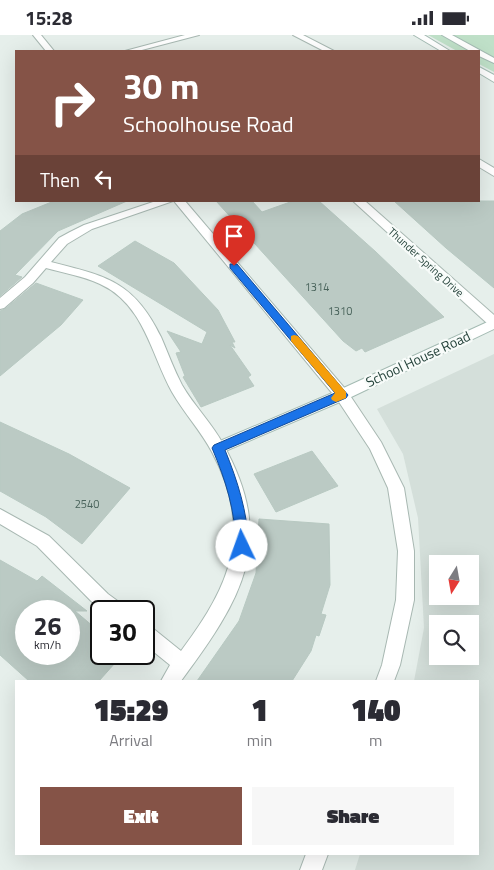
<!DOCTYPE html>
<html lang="en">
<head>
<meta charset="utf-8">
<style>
  :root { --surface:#fff; --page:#f7f7f7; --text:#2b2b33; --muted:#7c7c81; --accent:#855347 }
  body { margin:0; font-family:"Titillium Web",sans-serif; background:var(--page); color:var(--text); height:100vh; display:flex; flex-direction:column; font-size:19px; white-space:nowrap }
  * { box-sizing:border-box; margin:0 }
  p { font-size:16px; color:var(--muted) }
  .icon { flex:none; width:28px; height:28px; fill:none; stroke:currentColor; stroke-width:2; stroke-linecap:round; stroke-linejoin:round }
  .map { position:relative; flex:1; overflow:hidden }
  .details { position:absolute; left:15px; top:645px; width:464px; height:175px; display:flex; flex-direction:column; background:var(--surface); border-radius:0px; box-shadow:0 5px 20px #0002 }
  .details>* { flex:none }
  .top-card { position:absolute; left:15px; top:15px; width:465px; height:152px; border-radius:0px; box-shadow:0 5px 20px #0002; background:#855347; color:#fff; overflow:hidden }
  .needle { width:32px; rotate:191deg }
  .fabs { position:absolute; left:429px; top:520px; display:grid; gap:10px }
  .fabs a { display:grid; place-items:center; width:50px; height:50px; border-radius:0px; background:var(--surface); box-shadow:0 5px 20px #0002; font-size:25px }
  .speed { position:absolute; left:15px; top:565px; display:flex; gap:10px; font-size:25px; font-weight:700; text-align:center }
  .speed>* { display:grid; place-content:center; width:65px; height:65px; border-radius:50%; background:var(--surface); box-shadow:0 5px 20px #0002; line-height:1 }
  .speed small { font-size:12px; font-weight:400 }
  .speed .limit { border:2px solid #111; border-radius:8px; background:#fff; color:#111 }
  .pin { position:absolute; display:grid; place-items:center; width:42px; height:42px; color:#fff; margin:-51px -21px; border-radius:50% 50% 50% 0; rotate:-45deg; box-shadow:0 0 5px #0007 }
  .pin .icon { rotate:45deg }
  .me { position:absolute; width:55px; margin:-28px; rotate:357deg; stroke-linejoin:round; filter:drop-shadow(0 0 4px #0008) }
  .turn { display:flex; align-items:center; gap:18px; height:105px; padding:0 25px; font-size:22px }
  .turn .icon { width:65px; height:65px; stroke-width:2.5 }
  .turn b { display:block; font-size:35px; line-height:42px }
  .then { display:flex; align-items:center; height:48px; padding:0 25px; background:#0003; gap:10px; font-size:19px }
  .eta { display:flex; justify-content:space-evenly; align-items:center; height:85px; text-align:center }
  .eta b { font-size:30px; font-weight:800; line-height:35px }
  .primary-button { display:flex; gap:10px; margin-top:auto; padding:10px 25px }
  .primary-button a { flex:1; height:58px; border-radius:0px; background:var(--accent); color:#fff; font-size:20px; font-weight:800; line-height:58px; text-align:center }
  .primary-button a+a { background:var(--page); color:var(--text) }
  .status { display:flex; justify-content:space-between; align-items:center; height:35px; padding:0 25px; background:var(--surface); direction:ltr }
  .status svg { height:14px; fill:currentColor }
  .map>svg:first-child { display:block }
</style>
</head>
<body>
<div class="status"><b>15:28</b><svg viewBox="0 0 49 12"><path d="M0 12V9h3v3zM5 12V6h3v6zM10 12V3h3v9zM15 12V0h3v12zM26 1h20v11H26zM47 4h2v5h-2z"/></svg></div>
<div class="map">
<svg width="494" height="835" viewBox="0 0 494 835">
  <rect width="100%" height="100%" fill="#e6efeb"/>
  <path fill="#d4dfda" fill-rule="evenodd" d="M494 319V835H355L360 819H478V646H414L424 593 418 483 403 419 377 374ZM438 529H470V561H438ZM438 589H470V621H438Z"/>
  <path fill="#bfe0c8" d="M428 0H494V37L479 29V16H457Z"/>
  <g fill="#bbcac4" stroke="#b8c9c2" fill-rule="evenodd">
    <path d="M54 166H127L58 196 15 240 22 242 0 261V196L22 179Z"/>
    <path d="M216 166H252L262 177 293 166H319L376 217 444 282 365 317 362 313 356 316 343 306Z"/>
    <path d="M394 166H494V253L446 213Z"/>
    <path d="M135 206 174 228 218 275 235 307H232L235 313 230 310 251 340 248 342 254 351 201 372 183 342 185 341 176 318 181 317 167 296 202 309 207 297 98 231Z"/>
    <path d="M36 248 83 265 61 290 0 341V276L5 274Z"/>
    <path d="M0 387 69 419 130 453 82 509 46 482 0 456Z"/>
    <path d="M312 416 338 451 276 477 254 439Z"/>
    <path d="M259 484 329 489 330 550 321 579 326 580 319 601 316 600 311 616 292 646H197L239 586 256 538Z"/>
    <path d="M0 525 37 546 42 541 87 576H75L101 598V619H123L99 646H29L0 620ZM26 576H69V619H26Z"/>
  </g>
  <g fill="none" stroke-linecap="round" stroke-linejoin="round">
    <defs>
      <g id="street">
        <path d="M33 0H41L54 16H46Z"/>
        <path d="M185 0H199L138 16H125Z"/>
        <path d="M293 0H303L334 16H324Z"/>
        <path d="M479 124 494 133V141L479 132Z"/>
        <path d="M156 166H173L92 194 67 209 51 227C106 241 134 246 161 302 168 318 174 335 182 350 194 371 212 388 223 409 278 507 241 565 181 646H161L170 630 144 609V588L150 591 181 616C231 550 254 495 212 417 201 396 184 378 172 357 151 319 144 269 100 249 83 241 64 238 46 233L33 248 4 273 0 274V263L25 242 59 203 70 197 84 190Z"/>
        <path d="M174 166H185L347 356 381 407 404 453 414 516V565L400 630 394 646H376L382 630 396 565 398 516 388 453 370 414 337 364Z"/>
        <path d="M353 166H365L494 280V291L489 290Z"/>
        <path d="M0 474 49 501 108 559 123 570 126 576H103L96 571 37 511 0 489Z"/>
        <path d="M306 819H328L322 835H300Z"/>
      </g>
      <g id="secondary">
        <path d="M414 0H424L450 16H441Z"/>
        <path d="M442 0H452L494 23V28L479 21V16H470Z"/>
        <path d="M479 32 494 40V47L479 38Z"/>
        <path d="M494 284V294L347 364 223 417 218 419 213 417 211 413 213 409 337 356Z"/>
      </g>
    </defs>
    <use href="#street" stroke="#a8b8b2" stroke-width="2"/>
    <use href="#secondary" stroke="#a4bbb3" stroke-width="2"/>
    <use href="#street" fill="#fff" fill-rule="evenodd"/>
    <use href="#secondary" fill="#fff" fill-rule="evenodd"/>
  </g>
  <path fill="#1a73e8" stroke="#114b97" d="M230 229H237L348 360 346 363 225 415C238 447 247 476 249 511L247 515 242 517 238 515 236 511C235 475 226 446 212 413L214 410 335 358 230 233Z"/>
  <path fill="#f59e0b" d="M294 300 298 301 346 357V363L336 367 332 365 331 363 335 358 291 306V301Z"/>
  <g text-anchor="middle" stroke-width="4.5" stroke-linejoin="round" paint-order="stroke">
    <g font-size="11" fill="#24423a" stroke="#f7fbf9">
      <text transform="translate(426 227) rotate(42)" y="4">Thunder Spring Drive</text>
    </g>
    <g font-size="11" fill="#4a645c">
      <text x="317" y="256">1314</text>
      <text x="340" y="280">1310</text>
      <text x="87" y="473">2540</text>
    </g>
    <g font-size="14" fill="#24423a" stroke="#f7fbf9">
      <text transform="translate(418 324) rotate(-25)" y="5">School House Road</text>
    </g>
  </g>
</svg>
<div class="fabs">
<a><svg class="needle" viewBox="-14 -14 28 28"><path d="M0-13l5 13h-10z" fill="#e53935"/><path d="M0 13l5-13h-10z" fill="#7c7c81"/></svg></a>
<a><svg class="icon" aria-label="search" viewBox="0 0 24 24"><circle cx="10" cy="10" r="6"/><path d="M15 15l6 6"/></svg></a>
</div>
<div class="speed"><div>26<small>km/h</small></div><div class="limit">30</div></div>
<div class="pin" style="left:234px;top:231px;background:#d93025"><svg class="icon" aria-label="arrive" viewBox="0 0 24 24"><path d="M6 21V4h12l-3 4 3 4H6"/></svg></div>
<svg class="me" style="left:242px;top:511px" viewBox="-20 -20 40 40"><circle r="19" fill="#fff"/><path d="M0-13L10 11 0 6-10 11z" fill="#1a73e8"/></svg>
<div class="top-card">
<div class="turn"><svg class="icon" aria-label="right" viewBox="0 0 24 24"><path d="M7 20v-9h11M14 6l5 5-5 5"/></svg><div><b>30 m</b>Schoolhouse Road</div></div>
<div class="then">Then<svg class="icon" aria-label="left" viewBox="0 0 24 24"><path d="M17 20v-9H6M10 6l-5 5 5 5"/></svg></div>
</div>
<section class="details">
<div class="eta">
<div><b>15:29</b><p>Arrival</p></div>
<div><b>1</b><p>min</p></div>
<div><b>140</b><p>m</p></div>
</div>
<div class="primary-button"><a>Exit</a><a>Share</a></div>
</section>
</div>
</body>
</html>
